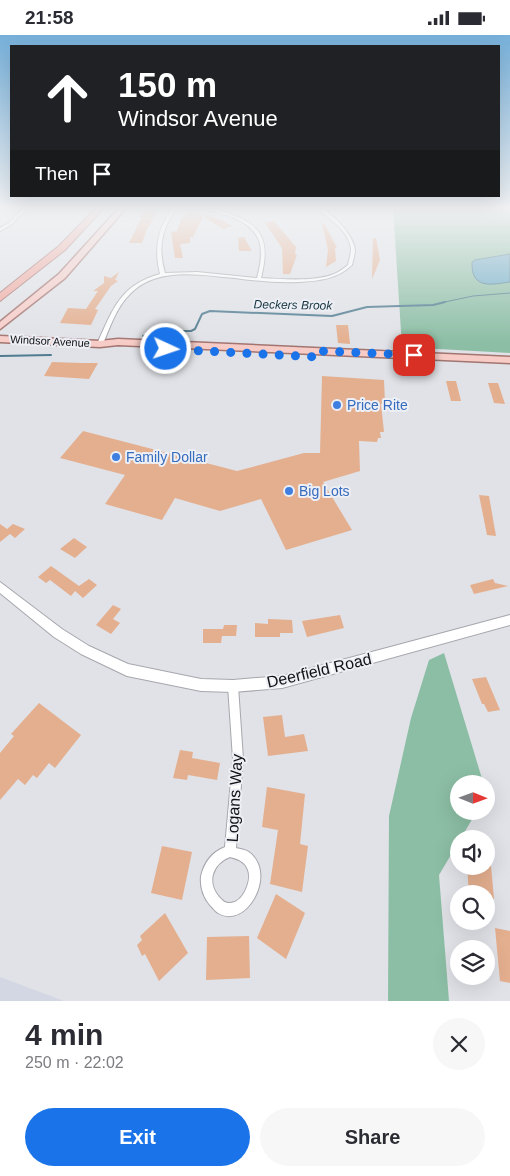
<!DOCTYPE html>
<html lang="en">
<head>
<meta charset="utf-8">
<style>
  :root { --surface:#fff; --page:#f7f7f7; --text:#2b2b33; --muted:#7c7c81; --accent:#1a73e8 }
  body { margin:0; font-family:Helvetica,sans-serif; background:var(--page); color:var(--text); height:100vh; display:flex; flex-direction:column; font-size:19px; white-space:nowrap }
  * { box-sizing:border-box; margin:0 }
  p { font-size:16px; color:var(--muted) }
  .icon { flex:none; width:28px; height:28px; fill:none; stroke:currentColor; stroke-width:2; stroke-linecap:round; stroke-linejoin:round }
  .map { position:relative; height:966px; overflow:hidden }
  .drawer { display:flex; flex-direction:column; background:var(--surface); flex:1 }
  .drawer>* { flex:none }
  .guide { position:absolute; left:10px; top:10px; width:490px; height:152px; border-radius:0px; box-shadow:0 5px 20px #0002; background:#202124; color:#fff; overflow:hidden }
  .needle { width:32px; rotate:91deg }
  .fabs { position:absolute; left:450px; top:740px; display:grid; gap:10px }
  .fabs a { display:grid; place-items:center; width:45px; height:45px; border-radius:50%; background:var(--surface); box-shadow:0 5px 20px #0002; font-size:25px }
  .pin { position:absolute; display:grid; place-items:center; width:42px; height:42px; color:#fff; margin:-21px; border-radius:10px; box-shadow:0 2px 8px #0006 }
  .me { position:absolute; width:55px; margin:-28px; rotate:93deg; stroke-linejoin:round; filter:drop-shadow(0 0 4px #0008) }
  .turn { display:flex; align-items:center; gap:18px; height:105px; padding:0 25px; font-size:22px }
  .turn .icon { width:65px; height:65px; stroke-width:2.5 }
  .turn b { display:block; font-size:35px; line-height:42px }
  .then { display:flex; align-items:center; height:48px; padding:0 25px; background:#0003; gap:10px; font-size:19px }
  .round { display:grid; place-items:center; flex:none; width:52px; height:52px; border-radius:26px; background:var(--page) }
  .head { display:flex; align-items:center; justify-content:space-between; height:85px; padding:0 25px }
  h1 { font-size:30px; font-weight:600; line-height:38px }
  .action { display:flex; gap:10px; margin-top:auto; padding:10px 25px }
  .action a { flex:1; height:58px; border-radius:30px; background:var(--accent); color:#fff; font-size:20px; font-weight:600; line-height:58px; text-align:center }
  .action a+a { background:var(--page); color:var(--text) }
  .status { display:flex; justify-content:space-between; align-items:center; height:35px; padding:0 25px; background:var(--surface); direction:ltr }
  .status svg { height:14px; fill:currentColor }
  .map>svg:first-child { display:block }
</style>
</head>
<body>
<div class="status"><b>21:58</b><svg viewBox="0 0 49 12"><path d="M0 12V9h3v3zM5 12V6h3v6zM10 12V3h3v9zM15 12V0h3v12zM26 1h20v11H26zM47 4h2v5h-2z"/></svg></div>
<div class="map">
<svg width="510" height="966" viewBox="0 0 510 966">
  <rect width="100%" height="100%" fill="#e0e2e7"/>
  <path fill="#d3d7e3" d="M0 942 64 966H0Z"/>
  <g fill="#8cbea5">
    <path d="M393 173H510V318L402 312Z"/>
    <path d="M444 618 483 747 459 749V776H477L439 840 449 966H388L389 781 411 683 429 625Z"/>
  </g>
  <path fill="#6baac5" stroke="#507c90" d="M510 219V247C490 250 471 254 472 227L475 225Z"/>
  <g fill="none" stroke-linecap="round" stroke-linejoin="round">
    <path stroke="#507c90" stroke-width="1" d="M440 268 473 261 510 258"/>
    <g stroke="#507c90" stroke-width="2">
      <path d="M143 301 160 296H191L195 294 202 279 210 276 332 281 367 272 433 270 445 267"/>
      <path d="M0 321 51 320"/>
    </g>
  </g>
  <g fill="#e4af8f">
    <path d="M144 174 158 176 147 194 142 208H129L142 182H138Z"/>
    <path d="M188 177 204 180 193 202H190V208L180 209 183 223H175L171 197 177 196 181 184Z"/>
    <path d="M206 179 223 186 232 191 223 194 204 182Z"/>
    <path d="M274 186 296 212 295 219 297 220 290 239H283L282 213 265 188Z"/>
    <path d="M324 188 337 213H335L336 226 326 232 328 215 322 189Z"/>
    <path d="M244 202 252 216H239L238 203Z"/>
    <path d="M373 203H376L380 225 372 244Z"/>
    <path d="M119 237 115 245 118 246 111 251 95 274 98 275 91 290 60 288 68 273 86 274 98 256H93L104 248V241L111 243Z"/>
    <path d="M336 290H348L350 309 338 308Z"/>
    <path d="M52 327 83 328H98L89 344 44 341Z"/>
    <path d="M322 341 384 345 385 369H381L384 397H380L381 403H378L377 407 359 406 360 436 323 447 352 495 286 515 261 464 220 476 175 463 162 485 105 469 125 440 60 423 83 396 237 436 304 418H320Z"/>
    <path d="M446 346H456L461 366H451Z"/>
    <path d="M488 348H498L505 369 494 368Z"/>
    <path d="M479 460 489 461 496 501 487 500Z"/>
    <path d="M0 489 7 494 13 489 25 494 15 503 10 499 0 507Z"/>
    <path d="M74 503 87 512 75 523 60 514Z"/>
    <path d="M51 531 79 551 89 544 97 550 83 563 75 556 71 561 50 545 46 548 38 542Z"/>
    <path d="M493 544 495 548 508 551 474 559 470 550Z"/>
    <path d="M113 570 121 574 113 584 120 588 111 599 96 590Z"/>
    <path d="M340 580 344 593 307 602 302 586Z"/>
    <path d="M268 584 292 585 293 598H280V602H255V588L268 589Z"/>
    <path d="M224 590H237L236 601H222L221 608H203V594H223Z"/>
    <path d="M486 642 500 675 488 677 484 669H482L472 644Z"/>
    <path d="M39 668 81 700 55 733 49 728 37 743 33 740 25 750 18 744 0 765V718L14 701 11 699Z"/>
    <path d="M282 680 285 702 304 699 308 716 268 721 263 682Z"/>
    <path d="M180 715 193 717 192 723 220 728 217 745 188 740 187 745 173 743Z"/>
    <path d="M267 752 305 759 300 809 308 811 302 857 270 849 278 795 262 792Z"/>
    <path d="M162 811 192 817 182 865 151 858Z"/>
    <path d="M467 831H491L494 864 486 863V859H469Z"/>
    <path d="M276 859 305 878 286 924 257 903Z"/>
    <path d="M165 878 188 918 159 946 145 919 142 921 137 910 142 905 140 901Z"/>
    <path d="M495 893 510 896V948L500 946Z"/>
    <path d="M249 901 250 943 206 945 207 902Z"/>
  </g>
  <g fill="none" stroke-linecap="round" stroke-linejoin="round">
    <defs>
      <g id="minor">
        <path d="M23 173H27L11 190 0 196V193L9 188Z"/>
        <path d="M173 173H177C161 194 158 213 165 238L197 237 257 243C265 213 263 195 232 182 223 179 213 177 206 173 215 173 224 176 233 180 266 192 269 211 261 243 282 244 315 247 334 239 339 237 344 233 348 230 349 225 351 219 351 214 349 195 329 184 316 173 330 173 354 201 355 215 355 219 353 226 352 230 337 244 319 246 299 247 278 248 256 246 235 243 200 240 157 231 130 259 116 273 110 292 103 309L102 310H98L97 309C113 274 120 250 160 239 154 215 157 193 173 173Z"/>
        <path d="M233 646 236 648 238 651 243 724 236 813C240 814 247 815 250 818 277 840 246 895 218 878 215 876 212 872 210 870 203 862 200 851 201 841 204 828 212 817 225 812L233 724 228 651 230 648ZM230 822C237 824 245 826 248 835 252 846 243 868 230 868 225 868 223 866 220 863 206 848 212 829 230 822Z"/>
      </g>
      <path id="tertiary" d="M0 547 62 594 89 611 128 629 201 644 233 645 282 641 510 580V590L282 653 233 657 201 656 127 641 81 619 54 602 0 558Z"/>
      <g id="primary">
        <path d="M119 173H126L65 243 0 294V287L59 239Z"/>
        <path d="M0 301 100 306 118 304 510 322V328L118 310 100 312 0 307Z"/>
      </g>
      <path id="motorway" d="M96 173H104L65 215 0 266V258L59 211Z"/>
    </defs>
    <use href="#minor" stroke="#a6a7ad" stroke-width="2"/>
    <use href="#tertiary" stroke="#a6a7ad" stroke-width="2"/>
    <use href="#primary" stroke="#a37570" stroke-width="3"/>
    <use href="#motorway" stroke="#a37570" stroke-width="2"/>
    <use href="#minor" fill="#fff" fill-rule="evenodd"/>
    <use href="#tertiary" fill="#fff" fill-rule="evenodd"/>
    <use href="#primary" fill="#f7ccc7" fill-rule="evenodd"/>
    <use href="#motorway" fill="#f1aaa1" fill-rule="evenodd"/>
  </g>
  <linearGradient id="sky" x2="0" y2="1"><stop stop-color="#76b0da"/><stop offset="0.56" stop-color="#f1f2f4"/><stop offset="1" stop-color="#f1f2f4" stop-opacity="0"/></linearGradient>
  <rect width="510" height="308" fill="url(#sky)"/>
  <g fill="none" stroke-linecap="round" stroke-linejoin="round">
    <path stroke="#1a73e8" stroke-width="9" stroke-dasharray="0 16.2" d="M166 314 318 322 320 316 414 320"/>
  </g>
  <g fill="#3f7fe0" stroke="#edeff5" stroke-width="2">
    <circle cx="337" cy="370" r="5"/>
    <circle cx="116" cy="422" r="5"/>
    <circle cx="289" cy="456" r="5"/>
  </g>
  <g text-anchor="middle" stroke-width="4" stroke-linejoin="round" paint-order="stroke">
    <g font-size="11" fill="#111214" stroke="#edeff5">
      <text transform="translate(50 306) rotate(3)" y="4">Windsor Avenue</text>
    </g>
    <g font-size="12" font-style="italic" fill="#163541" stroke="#edeff5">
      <text transform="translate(293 270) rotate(1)" y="4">Deckers Brook</text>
    </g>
    <g font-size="14" fill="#366cbe" stroke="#edeff5" text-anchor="start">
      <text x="347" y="375">Price Rite</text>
      <text x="126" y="427">Family Dollar</text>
      <text x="299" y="461">Big Lots</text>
    </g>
    <g font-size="16" fill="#111214" stroke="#edeff5">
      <text transform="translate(319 635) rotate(-13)" y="6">Deerfield Road</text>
      <text transform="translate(234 763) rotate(-87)" y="6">Logans Way</text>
    </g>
  </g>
</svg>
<div class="fabs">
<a><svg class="needle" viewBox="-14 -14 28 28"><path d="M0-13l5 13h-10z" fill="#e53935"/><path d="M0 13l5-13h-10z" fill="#7c7c81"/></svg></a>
<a><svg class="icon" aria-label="sound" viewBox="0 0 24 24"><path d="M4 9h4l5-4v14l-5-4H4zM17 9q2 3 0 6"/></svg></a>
<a><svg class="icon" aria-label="search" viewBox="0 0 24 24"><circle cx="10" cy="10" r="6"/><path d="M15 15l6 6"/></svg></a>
<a><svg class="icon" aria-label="layers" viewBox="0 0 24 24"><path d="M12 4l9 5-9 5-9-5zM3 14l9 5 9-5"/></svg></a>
</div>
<div class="pin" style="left:414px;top:320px;background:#d93025"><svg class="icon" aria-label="arrive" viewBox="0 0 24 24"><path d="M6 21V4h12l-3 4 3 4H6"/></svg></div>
<svg class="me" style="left:166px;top:314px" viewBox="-20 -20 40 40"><circle r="17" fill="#1a73e8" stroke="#fff" stroke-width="3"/><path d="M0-11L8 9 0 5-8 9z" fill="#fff"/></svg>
<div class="guide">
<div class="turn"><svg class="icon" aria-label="ahead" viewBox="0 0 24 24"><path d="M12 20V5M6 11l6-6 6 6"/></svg><div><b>150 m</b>Windsor Avenue</div></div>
<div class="then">Then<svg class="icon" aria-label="arrive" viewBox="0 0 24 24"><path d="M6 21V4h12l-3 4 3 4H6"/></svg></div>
</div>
</div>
<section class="drawer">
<div class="head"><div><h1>4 min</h1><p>250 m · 22:02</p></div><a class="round"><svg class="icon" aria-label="close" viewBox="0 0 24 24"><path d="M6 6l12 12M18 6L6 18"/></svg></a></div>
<div class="action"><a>Exit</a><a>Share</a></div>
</section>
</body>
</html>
